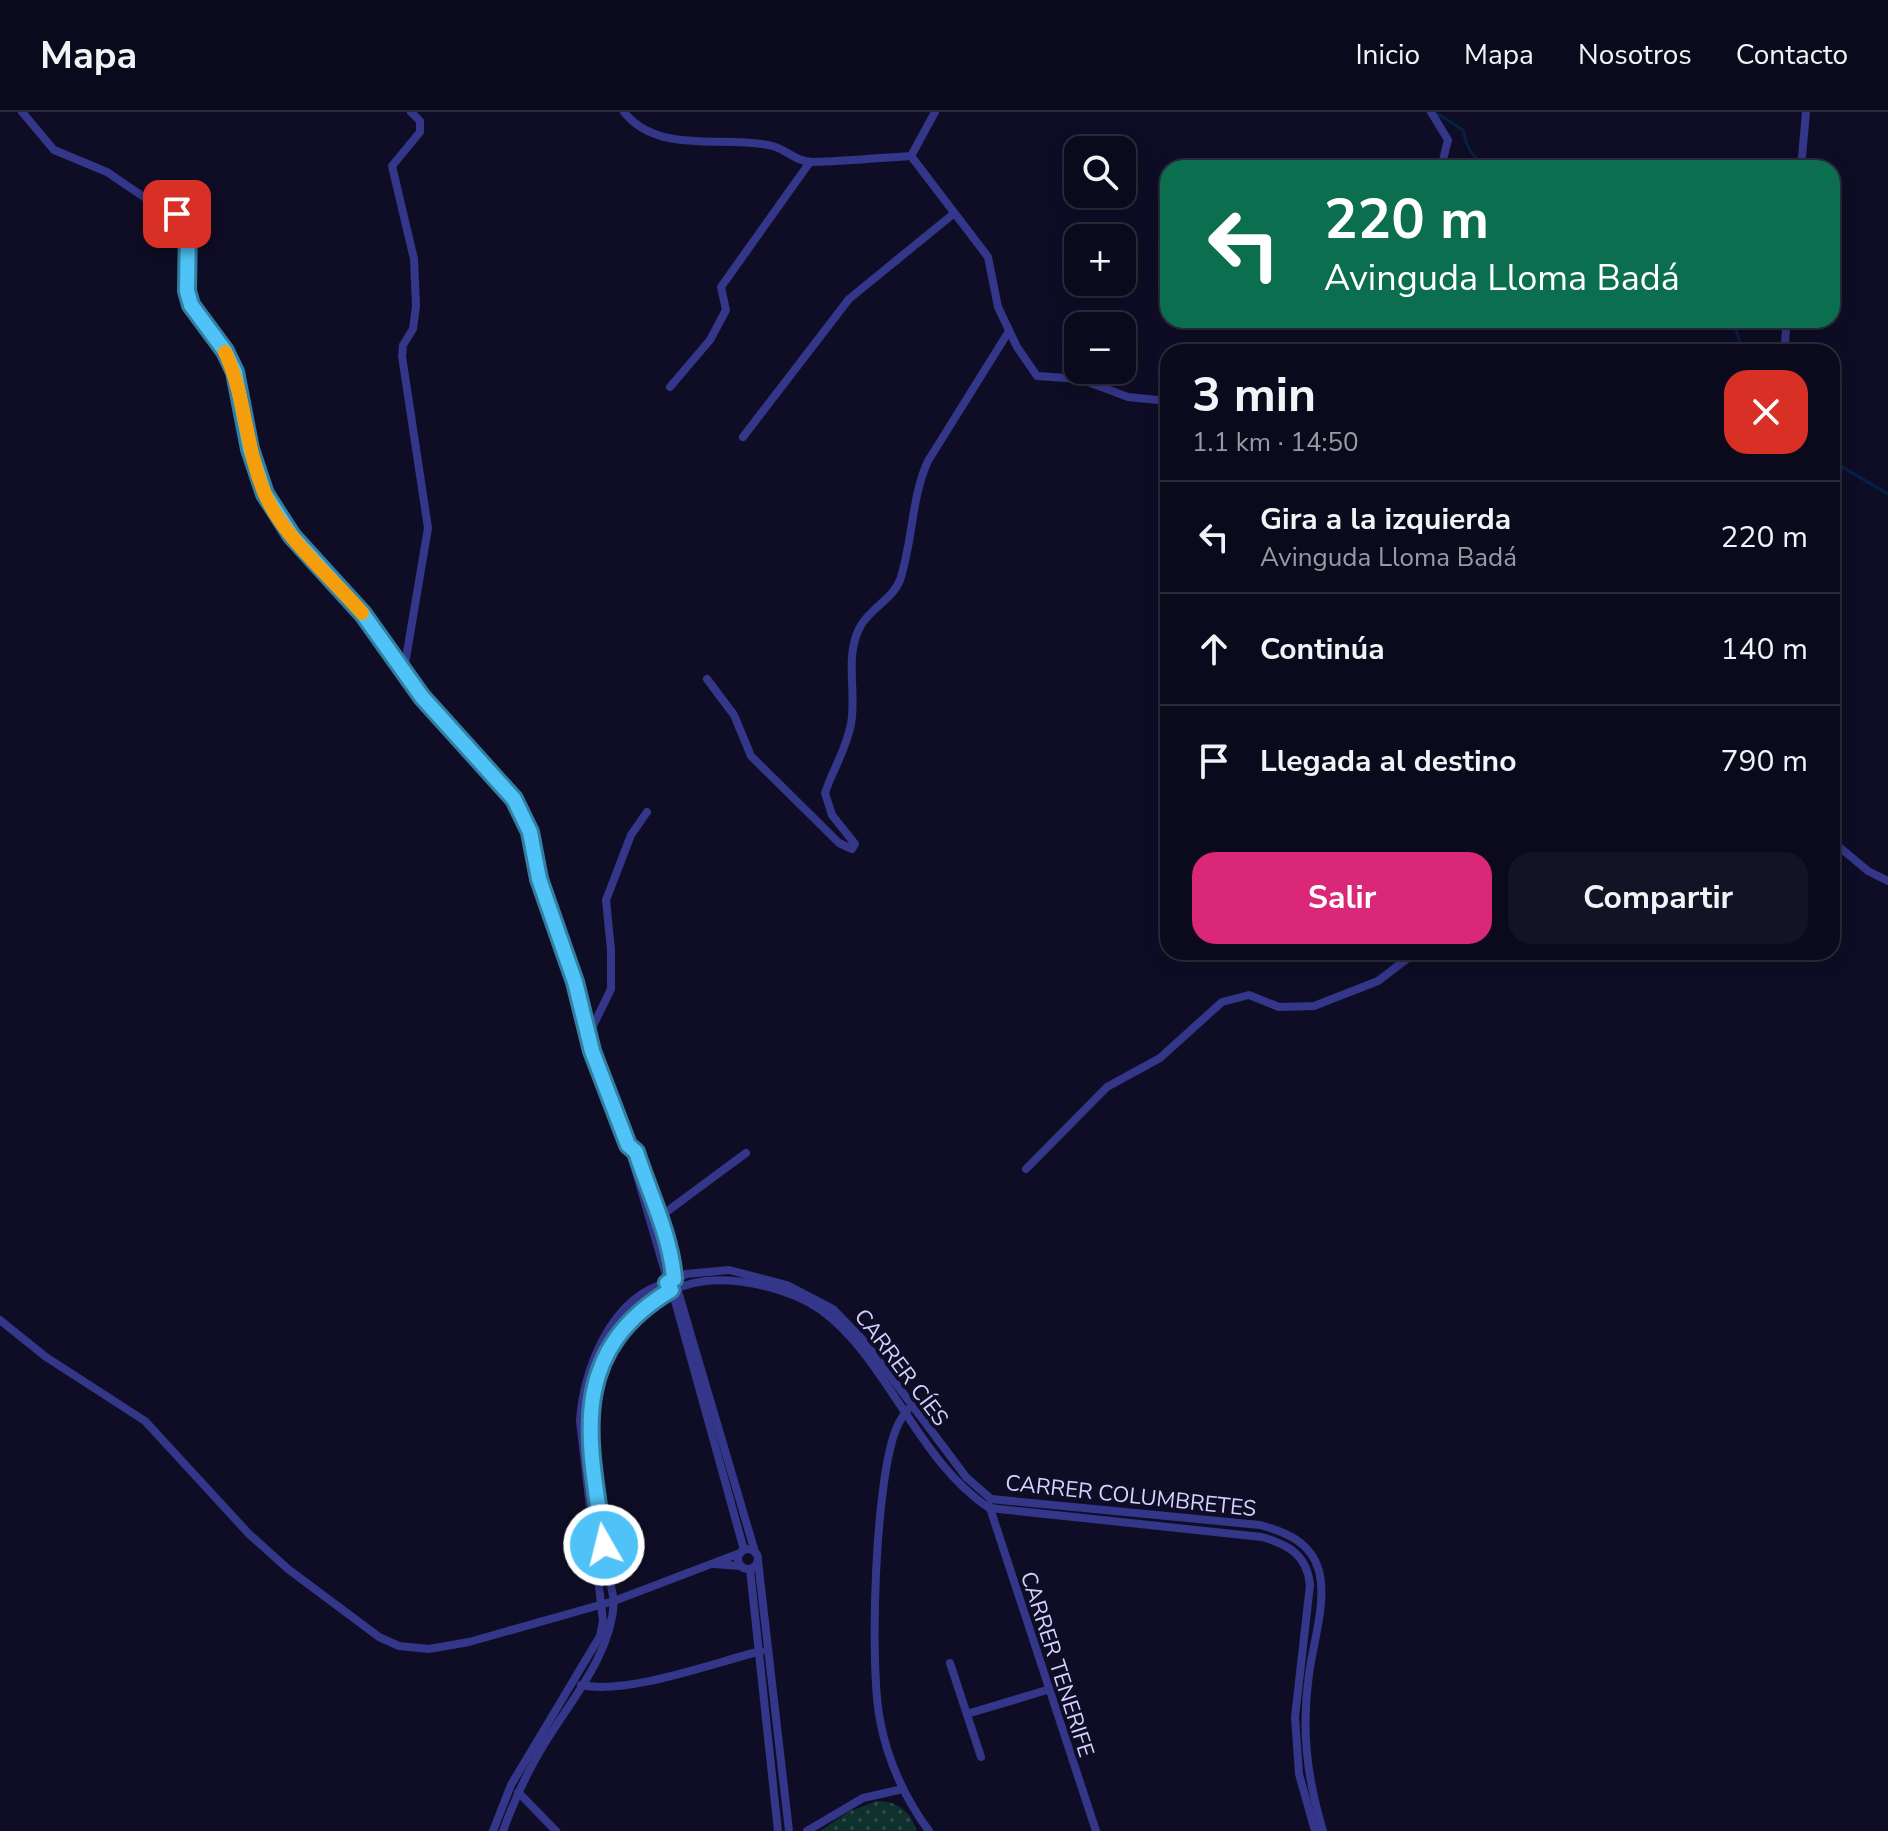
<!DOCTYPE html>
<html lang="es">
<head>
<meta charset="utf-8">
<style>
  :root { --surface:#0b0a1c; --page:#141325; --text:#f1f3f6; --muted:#9a9aa3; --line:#2b2b3b; --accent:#db2777 }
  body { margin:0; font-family:"Nunito Sans",sans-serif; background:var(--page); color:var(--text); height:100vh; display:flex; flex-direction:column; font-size:30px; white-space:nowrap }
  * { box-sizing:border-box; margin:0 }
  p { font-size:26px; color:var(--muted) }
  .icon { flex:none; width:44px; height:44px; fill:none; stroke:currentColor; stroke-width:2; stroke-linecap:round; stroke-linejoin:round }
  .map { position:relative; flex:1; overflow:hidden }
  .panel { position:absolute; left:1160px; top:232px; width:680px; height:616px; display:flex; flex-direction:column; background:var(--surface); border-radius:24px; box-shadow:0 4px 20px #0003,0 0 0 2px var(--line) }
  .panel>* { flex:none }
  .hud { position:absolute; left:1160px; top:48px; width:680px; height:168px; border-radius:24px; box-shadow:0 4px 20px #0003,0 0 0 2px var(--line); background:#0b6e4f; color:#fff; overflow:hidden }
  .controls { position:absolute; left:1064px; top:24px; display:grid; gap:16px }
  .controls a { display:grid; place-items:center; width:72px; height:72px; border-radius:16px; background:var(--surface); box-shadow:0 4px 20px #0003,0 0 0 2px var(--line); font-size:40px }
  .pin { position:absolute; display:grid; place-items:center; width:68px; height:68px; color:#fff; margin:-34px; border-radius:16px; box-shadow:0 4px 12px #0006 }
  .me { position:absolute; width:88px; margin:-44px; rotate:352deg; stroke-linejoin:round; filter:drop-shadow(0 0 6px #0008) }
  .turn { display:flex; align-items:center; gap:28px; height:168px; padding:0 32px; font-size:36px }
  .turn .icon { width:104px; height:104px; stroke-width:2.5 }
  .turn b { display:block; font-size:56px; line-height:68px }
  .round { display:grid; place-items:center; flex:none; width:84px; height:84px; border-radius:24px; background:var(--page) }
  .summary { display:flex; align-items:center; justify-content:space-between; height:136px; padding:0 32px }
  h1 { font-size:48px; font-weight:700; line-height:60px }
  .cta { display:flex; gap:16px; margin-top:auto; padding:16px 32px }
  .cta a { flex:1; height:92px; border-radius:24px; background:var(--accent); color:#fff; font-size:32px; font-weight:700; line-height:92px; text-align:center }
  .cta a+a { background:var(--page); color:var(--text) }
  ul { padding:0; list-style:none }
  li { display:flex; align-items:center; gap:24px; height:112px; padding:0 32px; border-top:2px solid var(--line) }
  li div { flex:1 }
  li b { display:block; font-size:30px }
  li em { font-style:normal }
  header { display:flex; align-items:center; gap:48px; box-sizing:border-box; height:112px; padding:0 40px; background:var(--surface); border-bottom:2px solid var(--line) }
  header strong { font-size:38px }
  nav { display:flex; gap:44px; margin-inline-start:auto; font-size:28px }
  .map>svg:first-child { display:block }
</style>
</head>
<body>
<header>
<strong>Mapa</strong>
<nav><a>Inicio</a><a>Mapa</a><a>Nosotros</a><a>Contacto</a></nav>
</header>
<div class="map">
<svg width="1888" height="1719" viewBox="0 0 1888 1719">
  <defs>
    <pattern id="grass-dots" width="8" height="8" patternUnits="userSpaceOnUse" patternTransform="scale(2)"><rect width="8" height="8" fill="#0f302d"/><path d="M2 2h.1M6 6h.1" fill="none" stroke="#314d4c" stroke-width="1.8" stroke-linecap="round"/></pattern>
  </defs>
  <rect width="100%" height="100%" fill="#0f0d26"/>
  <path fill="url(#grass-dots)" d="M877 1689C897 1689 912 1700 916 1719H820L848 1700Z"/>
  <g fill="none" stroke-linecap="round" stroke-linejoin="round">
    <g stroke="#062146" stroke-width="3">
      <path d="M1438 2 1463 18C1466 35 1473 47 1488 56"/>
      <path d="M1733 208 1743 240"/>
      <path d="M1832 349 1888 382"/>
    </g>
    <g stroke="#343689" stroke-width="8">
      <path d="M22 0 54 38 107 60 157 94 183 105 188 112 186 166 191 193 225 239 235 260 250 337 274 400 363 502 422 585 501 671 530 720 544 784 575 870 592 939 628 1033 668 1170"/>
      <path d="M624 0C657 42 720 24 768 33 785 35 794 50 813 50 845 49 878 46 911 44"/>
      <path d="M935 0 911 44 988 145 998 195 1017 235 1037 264 1080 267 1128 285 1168 289"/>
      <path d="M1431 0 1448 28 1441 56"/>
      <path d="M1801 56 1806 0"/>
      <path d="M1244 240 1257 235 1267 240"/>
      <path d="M1784 240 1787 208"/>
      <path d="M670 275 710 228 726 198 721 175 810 50"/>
      <path d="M743 325 849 187 952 103"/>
      <path d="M404 558 428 416 402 244 403 233 413 217 416 194 414 147 392 54 420 20V9L411 0"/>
      <path d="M707 567 734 603 751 644 839 731 852 737 855 732 832 703 825 681C833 657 846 638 851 612 857 580 844 545 860 515 869 497 893 487 900 468 913 429 911 386 928 349L1009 219"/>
      <path d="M1832 729 1868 759 1888 769"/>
      <path d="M588 924 611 877V838L606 788 631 723 647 700"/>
      <path d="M628 1033 636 1040 677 1169"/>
      <path d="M1026 1057 1107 975 1160 946 1222 890 1249 883 1279 895 1314 894 1378 869 1416 840"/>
      <path d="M654 1109 746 1041"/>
      <path d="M675 1168 686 1162 729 1158 787 1173 833 1197 864 1229 966 1365 991 1387"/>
      <path d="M677 1176 755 1440"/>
      <path d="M672 1178 744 1438"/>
      <path d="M0 1208 46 1245 145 1309 249 1422 288 1457 379 1525 399 1534 429 1537 469 1530 614 1489 740 1441"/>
      <path d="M910 1295C905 1301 900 1307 897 1315 875 1364 869 1553 880 1608 887 1647 905 1687 929 1719"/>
      <path d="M991 1387 1260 1413C1286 1420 1311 1430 1319 1459 1327 1490 1313 1531 1309 1562 1301 1617 1307 1666 1323 1719"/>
      <path d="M989 1393 1096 1719"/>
      <circle cx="748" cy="1447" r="10"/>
      <path d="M758 1449 789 1719"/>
      <path d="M713 1452 741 1454"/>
      <path d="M750 1457 778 1719"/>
      <path d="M950 1551 981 1645"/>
      <path d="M581 1573C628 1583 713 1551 761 1539"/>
      <path d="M967 1602 1047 1578"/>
      <path d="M518 1680 556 1719"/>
      <path d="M493 1719 511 1673 600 1524 603 1509 580 1309C583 1258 611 1185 667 1171"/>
      <path d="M503 1719C513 1692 524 1666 539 1641 566 1593 611 1547 614 1489 603 1432 588 1369 588 1310 589 1243 640 1177 705 1169 741 1165 791 1177 821 1198 888 1247 916 1347 989 1396L1262 1425C1289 1433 1307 1443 1310 1473L1295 1605 1299 1662 1315 1719"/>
      <path d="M807 1719 863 1686 903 1677"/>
    </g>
  </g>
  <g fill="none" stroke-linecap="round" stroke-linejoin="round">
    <defs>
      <path id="route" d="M177 102 188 112 187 179 191 193 225 239 235 260 250 337 265 382 292 424 363 502 422 585 514 687 530 720 539 767 575 870 592 939 628 1033 636 1040C649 1080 671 1125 674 1167L667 1171 671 1178C565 1242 589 1329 604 1433"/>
    </defs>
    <use href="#route" stroke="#337fa1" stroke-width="20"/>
    <use href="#route" stroke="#4fc3f7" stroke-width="14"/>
    <path stroke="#f59e0b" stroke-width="14" d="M225 240C246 285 245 336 265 382 283 425 331 465 362 501"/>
  </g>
  <g text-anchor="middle" stroke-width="8" stroke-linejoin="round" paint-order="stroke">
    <g font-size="22" fill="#d4d2ff" stroke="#0f0d26">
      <text transform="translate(902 1255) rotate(53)" y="8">CARRER CÍES</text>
      <text transform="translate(1131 1383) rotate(6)" y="8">CARRER COLUMBRETES</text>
      <text transform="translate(1058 1552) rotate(72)" y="8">CARRER TENERIFE</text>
    </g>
  </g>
</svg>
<div class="controls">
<a><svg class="icon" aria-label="search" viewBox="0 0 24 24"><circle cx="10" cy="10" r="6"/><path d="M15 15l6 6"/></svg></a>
<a>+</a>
<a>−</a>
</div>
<div class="pin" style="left:177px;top:102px;background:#d93025"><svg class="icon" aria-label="arrive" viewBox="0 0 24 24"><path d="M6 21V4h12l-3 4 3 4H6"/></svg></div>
<svg class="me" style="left:604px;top:1433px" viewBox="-20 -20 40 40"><circle r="17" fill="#4fc3f7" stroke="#fff" stroke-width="3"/><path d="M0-11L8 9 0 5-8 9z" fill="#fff"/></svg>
<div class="hud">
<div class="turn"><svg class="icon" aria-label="left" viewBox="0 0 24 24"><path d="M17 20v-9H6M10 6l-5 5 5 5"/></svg><div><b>220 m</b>Avinguda Lloma Badá</div></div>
</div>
<section class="panel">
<div class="summary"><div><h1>3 min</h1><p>1.1 km · 14:50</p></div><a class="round" style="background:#d93025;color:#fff"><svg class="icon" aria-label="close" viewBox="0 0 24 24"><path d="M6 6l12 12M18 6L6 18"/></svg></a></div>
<ul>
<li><svg class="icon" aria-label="left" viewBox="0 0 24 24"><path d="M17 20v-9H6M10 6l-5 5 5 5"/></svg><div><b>Gira a la izquierda</b><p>Avinguda Lloma Badá</p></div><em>220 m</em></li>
<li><svg class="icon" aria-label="ahead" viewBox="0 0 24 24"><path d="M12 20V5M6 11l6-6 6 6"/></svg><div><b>Continúa</b></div><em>140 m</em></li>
<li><svg class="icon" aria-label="arrive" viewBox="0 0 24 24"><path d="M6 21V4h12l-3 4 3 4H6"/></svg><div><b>Llegada al destino</b></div><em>790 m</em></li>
</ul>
<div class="cta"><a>Salir</a><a>Compartir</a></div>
</section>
</div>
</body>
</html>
